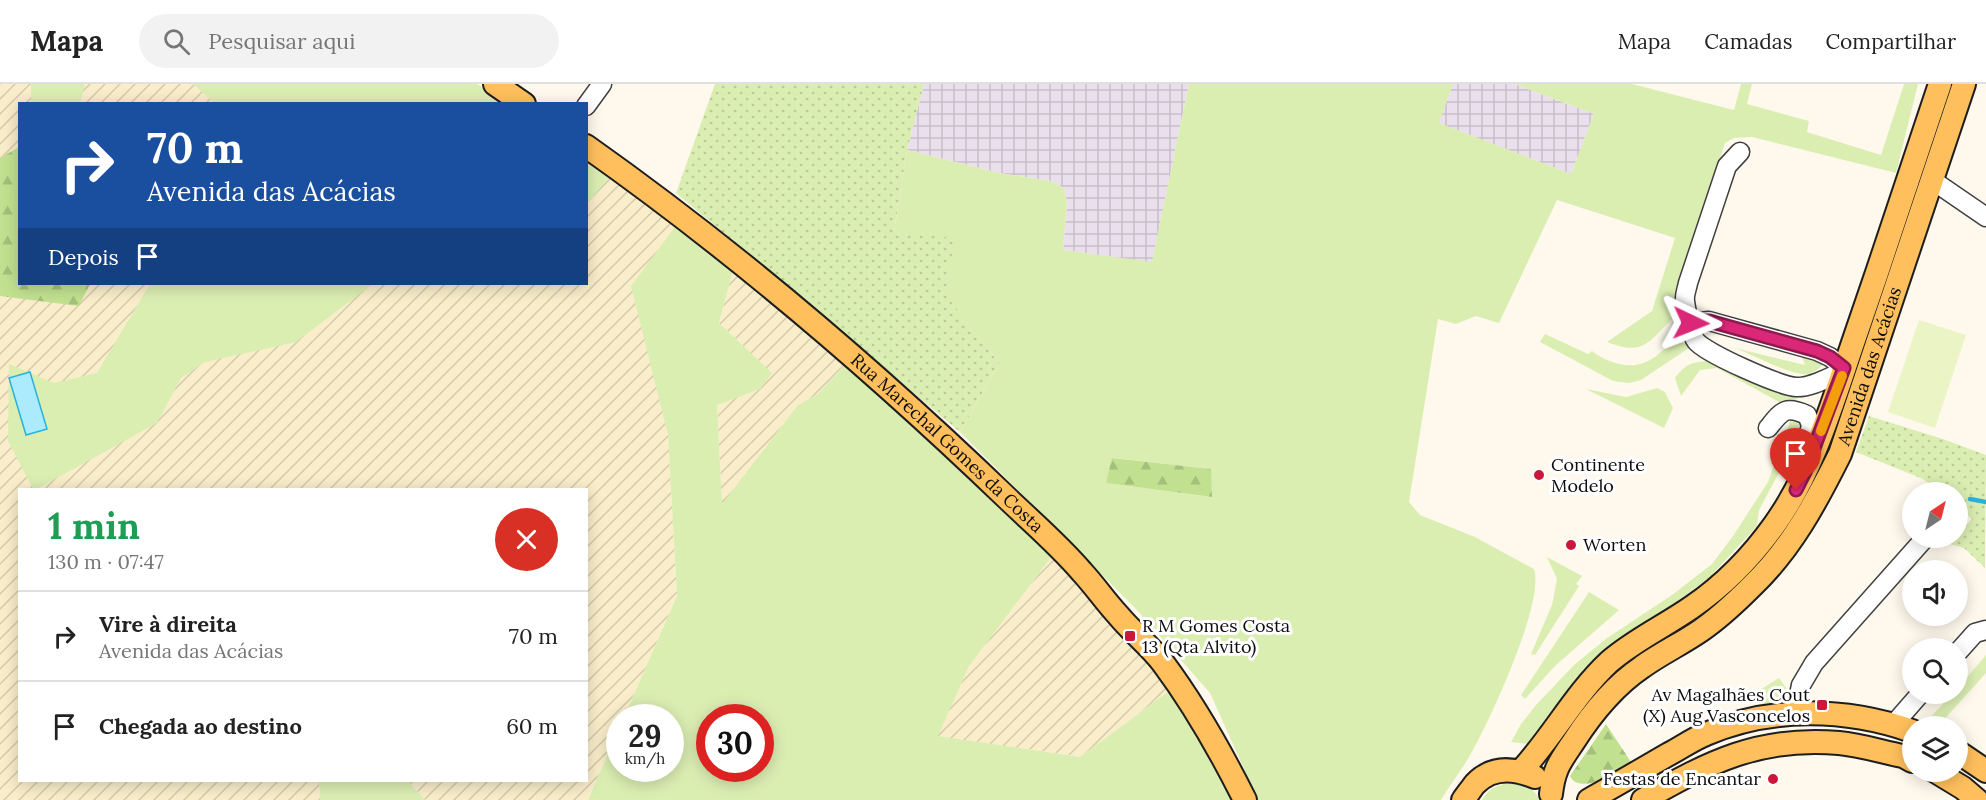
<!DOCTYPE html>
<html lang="pt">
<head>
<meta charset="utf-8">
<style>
  :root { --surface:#fff; --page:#f2f2f2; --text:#222; --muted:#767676; --line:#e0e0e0 }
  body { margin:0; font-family:Lora,serif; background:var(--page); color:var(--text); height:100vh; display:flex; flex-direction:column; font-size:22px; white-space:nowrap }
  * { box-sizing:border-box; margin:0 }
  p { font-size:20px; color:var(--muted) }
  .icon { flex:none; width:33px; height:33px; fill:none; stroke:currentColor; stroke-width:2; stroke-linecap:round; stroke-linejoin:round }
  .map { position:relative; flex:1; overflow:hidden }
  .details { position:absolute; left:18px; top:404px; width:570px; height:294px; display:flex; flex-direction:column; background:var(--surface); border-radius:0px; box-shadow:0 3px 15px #0003 }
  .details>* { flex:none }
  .top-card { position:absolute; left:18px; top:18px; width:570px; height:183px; border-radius:0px; box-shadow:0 3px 15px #0003; background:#1a4fa0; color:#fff; overflow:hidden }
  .needle { width:39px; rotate:35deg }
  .buttons { position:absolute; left:1902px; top:398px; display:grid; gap:12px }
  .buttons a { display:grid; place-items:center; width:66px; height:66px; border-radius:50%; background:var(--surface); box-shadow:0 3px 15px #0003; font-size:30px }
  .speed { position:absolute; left:606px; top:620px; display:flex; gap:12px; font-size:30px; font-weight:700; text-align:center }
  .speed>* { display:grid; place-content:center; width:78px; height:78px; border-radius:50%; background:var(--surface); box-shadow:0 3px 15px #0003; line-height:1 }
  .speed small { font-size:15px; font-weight:400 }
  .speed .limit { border:9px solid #d22; background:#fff; color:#111 }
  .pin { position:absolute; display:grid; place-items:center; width:51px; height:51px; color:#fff; margin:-62px -26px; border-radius:50% 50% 50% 0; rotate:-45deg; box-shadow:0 0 6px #0007 }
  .pin .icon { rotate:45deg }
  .me { position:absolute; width:66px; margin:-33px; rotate:92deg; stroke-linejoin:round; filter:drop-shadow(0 0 4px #0008) }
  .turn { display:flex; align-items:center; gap:21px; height:126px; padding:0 30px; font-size:27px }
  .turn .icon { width:78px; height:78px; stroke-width:2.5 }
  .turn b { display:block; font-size:42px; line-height:51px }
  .then { display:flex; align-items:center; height:57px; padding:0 30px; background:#0003; gap:12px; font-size:22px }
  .round { display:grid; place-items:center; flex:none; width:63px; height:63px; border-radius:32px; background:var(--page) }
  .head { display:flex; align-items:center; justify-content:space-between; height:102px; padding:0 30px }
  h1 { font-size:36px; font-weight:800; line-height:45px; color:#1e9e55 }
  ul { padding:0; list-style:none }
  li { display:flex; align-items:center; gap:18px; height:90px; padding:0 30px; border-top:2px solid var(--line) }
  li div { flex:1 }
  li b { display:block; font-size:22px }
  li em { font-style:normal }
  header { display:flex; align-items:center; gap:36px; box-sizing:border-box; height:84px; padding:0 30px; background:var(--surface); border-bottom:2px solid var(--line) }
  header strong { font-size:28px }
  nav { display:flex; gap:33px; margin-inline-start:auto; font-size:21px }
  .search { width:420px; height:54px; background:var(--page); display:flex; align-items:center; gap:15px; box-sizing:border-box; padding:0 21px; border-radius:33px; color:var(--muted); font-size:22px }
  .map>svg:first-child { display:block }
</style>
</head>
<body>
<header>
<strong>Mapa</strong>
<div class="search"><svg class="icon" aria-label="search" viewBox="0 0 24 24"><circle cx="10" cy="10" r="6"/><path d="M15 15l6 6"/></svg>Pesquisar aqui</div>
<nav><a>Mapa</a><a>Camadas</a><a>Compartilhar</a></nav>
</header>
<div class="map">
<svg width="1986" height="716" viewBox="0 0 1986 716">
  <defs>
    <pattern id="industrial-grid" width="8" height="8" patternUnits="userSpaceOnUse" patternTransform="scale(1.5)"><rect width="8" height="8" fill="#eae0ed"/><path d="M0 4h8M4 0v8" fill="none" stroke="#c8bfca"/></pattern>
    <pattern id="farmland-furrows" width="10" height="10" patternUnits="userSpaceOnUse" patternTransform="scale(1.5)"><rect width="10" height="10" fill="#f9edca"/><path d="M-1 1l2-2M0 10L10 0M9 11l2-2" fill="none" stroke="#d4caac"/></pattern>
    <pattern id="forest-firs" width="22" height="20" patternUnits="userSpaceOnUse" patternTransform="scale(1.5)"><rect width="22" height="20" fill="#c1e190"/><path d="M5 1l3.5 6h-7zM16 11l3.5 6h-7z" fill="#a5c07b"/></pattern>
    <pattern id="park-dots" width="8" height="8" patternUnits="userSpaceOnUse" patternTransform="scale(1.5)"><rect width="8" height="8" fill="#dbeeb2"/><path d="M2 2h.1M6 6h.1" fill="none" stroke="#bbcb98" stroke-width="1.8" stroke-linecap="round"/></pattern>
  </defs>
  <rect width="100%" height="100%" fill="#fff9ed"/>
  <g fill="url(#industrial-grid)">
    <path d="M924 0H1189L1152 179 1063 166 1067 119 1064 104 1051 97 999 89 907 66Z"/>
    <path d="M1453 0H1515L1594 30 1571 90 1438 39Z"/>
  </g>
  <g fill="url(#farmland-furrows)">
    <path d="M0 0H477L507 19 20 20V200H586L587 71 678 139 662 322 668 351 677 512 624 633H620L619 644 588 716H425L407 696H586V405H20V696H319L320 716H0Z"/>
    <path d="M733 186 846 279 818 310 798 321 722 421 717 320 760 305 771 289 719 239Z"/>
    <path d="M1052 472 1106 527V536L1116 546 1120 542 1173 604 1080 673 937 652 969 582Z"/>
  </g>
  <g fill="#dbeeb2" fill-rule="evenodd">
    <path d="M31 0H85L80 19 31 20Z"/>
    <path d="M193 0H477L507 19H214Z"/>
    <path d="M1189 0H1453L1439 39 1571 90 1594 30 1515 0H1632L1734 26 1741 0H1752L1747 20 1809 37 1807 48 1881 71 1904 0H1918L1896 89 1752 53 1734 54 1725 59 1675 212V232C1649 257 1645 273 1607 258L1652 227 1675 154 1557 116 1499 239 1476 232 1456 240 1438 235 1409 418 1420 431 1475 453 1534 485C1545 518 1491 633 1473 666 1464 683 1451 699 1441 716H1258L1210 609 1135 524 960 348 999 279 894 148 907 66 999 89 1051 97 1064 104 1067 119 1063 166 1152 178ZM1113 374 1210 385 1212 413 1107 399Z"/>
    <path d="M586 71 613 90 587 119H586Z"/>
    <path d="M678 139 733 186 719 239 772 289 760 305 717 321 722 420 798 321 818 310 846 279 959 380 1052 472 969 582 938 652 1080 673 1173 604 1234 716H588L619 644 620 684H670V633H624L677 512 668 351 631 202ZM710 633H760V684H710Z"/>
    <path d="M150 200H373L296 258 205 278 181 294 157 339 37 405H33L8 357 9 280 54 299 97 289Z"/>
    <path d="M1545 250 1588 270 1592 267C1607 279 1632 287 1650 276 1658 272 1665 263 1673 259 1680 257 1686 260 1692 262L1641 296 1629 299 1613 297 1540 258Z"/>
    <path d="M1735 264 1805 281 1800 267 1824 279C1820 284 1815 288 1808 290 1795 293 1750 270 1735 264Z"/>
    <path d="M1707 277 1782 308 1807 309 1793 317 1779 318 1717 284 1700 286 1681 312 1675 294C1686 280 1689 279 1707 277Z"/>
    <path d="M1657 304 1665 308 1673 324 1664 344 1586 305 1626 313Z"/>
    <path d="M1792 332 1802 337 1797 355 1759 426 1757 442 1710 493 1614 564 1595 581 1528 660 1511 658 1521 640 1536 621 1574 581 1607 554 1672 511 1712 480 1733 452 1768 398Z"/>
    <path d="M1547 473 1582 492 1576 500 1579 502 1535 571 1531 570 1552 521 1557 495Z"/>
    <path d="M1589 508 1619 526 1555 582 1525 615 1521 611Z"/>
    <path d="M1986 571V589L1941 639 1930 634 1953 609H1958V604Z"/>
    <path d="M1779 594 1786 604 1787 610 1777 621 1760 623 1752 611Z"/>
    <path d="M319 696H407L425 716H320Z"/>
    <path d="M1514 698 1530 703 1541 716H1482C1489 703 1500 700 1514 698Z"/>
  </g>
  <g fill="url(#forest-firs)">
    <path d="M19 63 20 200H90L79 222 0 212V74Z"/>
    <path d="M1112 374 1211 385 1212 413 1106 399Z"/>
    <path d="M1606 640 1633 681C1619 688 1579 712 1570 692Z"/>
  </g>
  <g fill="url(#park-dots)">
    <path d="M715 0H924L907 66 894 148 955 154 945 210 999 279 960 348 676 109Z"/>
    <path d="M1869 332 1943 355 1986 371 1985 484 1964 464 1947 459 1954 453H1958V449L1972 435 1958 423V408H1940L1923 395 1856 368Z"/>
  </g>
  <path fill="#ebf4c5" d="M1919 236 1966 251 1935 344 1888 328Z"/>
  <path fill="#abebfd" stroke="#2ab1dc" stroke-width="1.5" d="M30 288 47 345 26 351 9 294Z"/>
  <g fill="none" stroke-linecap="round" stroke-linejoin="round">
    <path stroke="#2ab1dc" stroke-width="4.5" d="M1970 415 1986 418"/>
    <defs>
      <g id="minor">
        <path d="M586 22 602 0"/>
        <path d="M1740 68 1727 82 1688 199C1687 205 1684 211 1685 217 1686 225 1691 251 1696 257 1705 269 1780 302 1796 303 1811 304 1829 293 1844 287"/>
        <path d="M1932 96 1986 133"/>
        <path d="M1691 239 1709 237 1817 267 1830 273 1844 284"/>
        <path d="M1768 344C1782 327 1785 321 1807 331L1811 341 1804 372"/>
        <path d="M1958 568 1975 549 1986 546"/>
        <path d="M1795 630 1801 601 1814 579 1926 453"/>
        <path d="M1893 641 1921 609"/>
      </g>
      <g id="major">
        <path d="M495 0 524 20"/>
        <path id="s1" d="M586 62C736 168 876 288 1008 415 1033 439 1060 462 1082 488 1095 502 1105 517 1118 531 1132 548 1150 562 1163 579 1195 622 1221 668 1245 716"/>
        <path d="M1958 668 1986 687"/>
        <path d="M1521 687C1553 652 1575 610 1609 578 1634 556 1665 542 1692 523 1724 501 1753 471 1775 440 1814 385 1833 317 1855 253 1884 169 1912 85 1940 0"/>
        <path d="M1935 687 1963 704 1977 716"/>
        <path id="s2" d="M1551 710C1554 684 1560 678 1574 657 1592 629 1614 602 1642 583 1660 570 1681 560 1700 547 1719 534 1736 518 1752 502 1791 465 1816 418 1840 370L1964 0"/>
        <path d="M1463 716C1467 711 1471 705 1475 700 1492 682 1514 684 1535 693"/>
        <path d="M1589 716C1616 701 1643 685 1669 670 1681 664 1693 655 1706 650 1771 622 1846 624 1912 647"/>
        <path d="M1643 716C1709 678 1760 652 1839 659 1861 661 1882 668 1903 672L1912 677"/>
      </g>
    </defs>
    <use href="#minor" stroke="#404040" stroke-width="21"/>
    <use href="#major" stroke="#1e1e1e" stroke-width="26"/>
    <use href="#minor" stroke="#fff" stroke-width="18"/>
    <use href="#major" stroke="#ffbf5d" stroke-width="22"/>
  </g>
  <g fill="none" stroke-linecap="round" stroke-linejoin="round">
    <defs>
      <path id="route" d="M1691 239 1700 237H1709L1817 267 1830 273 1844 284 1805 388 1796 406"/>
    </defs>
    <use href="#route" stroke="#8e194d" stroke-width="15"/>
    <use href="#route" stroke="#db2777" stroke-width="10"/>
    <path stroke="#f59e0b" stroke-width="10" d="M1821 347 1842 292"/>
  </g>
  <g fill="#cd163b" stroke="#fff" stroke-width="2">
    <circle cx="1539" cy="391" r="6"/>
    <circle cx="1571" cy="461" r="6"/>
    <rect x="1124" y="546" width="12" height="12" rx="3"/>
    <rect x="1816" y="615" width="12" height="12" rx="3"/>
    <circle cx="1773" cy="695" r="6"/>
  </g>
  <g text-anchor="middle" stroke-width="6" stroke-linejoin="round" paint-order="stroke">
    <g font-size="18" fill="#0d0d0d" stroke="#fff">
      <text dy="6" stroke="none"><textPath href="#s2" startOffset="549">Avenida das Acácias</textPath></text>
      <text dy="6" stroke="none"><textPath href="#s1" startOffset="468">Rua Marechal Gomes da Costa</textPath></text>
    </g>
    <g font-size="18" fill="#0d0d0d" stroke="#fff" text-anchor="start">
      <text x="1551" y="387">Continente<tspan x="1551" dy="21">Modelo</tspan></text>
      <text x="1583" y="467">Worten</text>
      <text x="1142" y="548">R M Gomes Costa<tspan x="1142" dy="21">13 (Qta Alvito)</tspan></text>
      <text x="1810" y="617" text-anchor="end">Av Magalhães Cout<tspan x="1810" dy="21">(X) Aug Vasconcelos</tspan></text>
      <text x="1761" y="701" text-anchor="end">Festas de Encantar</text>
    </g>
  </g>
</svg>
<div class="buttons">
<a><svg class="needle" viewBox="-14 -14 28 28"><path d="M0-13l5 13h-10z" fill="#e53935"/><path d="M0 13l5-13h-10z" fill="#767676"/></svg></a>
<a><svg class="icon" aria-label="sound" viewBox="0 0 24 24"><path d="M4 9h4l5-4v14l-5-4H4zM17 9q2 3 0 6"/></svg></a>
<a><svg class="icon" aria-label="search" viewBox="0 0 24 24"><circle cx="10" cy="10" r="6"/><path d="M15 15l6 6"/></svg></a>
<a><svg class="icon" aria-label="layers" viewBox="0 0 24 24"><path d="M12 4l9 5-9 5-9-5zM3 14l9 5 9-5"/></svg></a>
</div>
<div class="speed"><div>29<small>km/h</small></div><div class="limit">30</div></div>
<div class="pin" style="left:1796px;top:406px;background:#d93025"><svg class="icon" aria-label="arrive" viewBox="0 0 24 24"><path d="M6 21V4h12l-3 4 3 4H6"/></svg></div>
<svg class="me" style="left:1691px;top:239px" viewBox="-20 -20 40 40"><path d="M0-17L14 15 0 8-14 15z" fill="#db2777" stroke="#fff" stroke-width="4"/></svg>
<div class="top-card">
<div class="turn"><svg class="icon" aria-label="right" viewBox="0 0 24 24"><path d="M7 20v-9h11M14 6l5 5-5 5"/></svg><div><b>70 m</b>Avenida das Acácias</div></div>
<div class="then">Depois<svg class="icon" aria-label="arrive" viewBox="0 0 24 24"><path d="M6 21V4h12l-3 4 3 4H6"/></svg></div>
</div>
<section class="details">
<div class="head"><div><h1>1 min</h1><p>130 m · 07:47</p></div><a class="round" style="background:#d93025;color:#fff"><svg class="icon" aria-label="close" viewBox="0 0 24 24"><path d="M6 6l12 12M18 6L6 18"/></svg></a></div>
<ul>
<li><svg class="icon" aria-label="right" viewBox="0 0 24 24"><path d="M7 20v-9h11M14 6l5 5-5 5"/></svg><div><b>Vire à direita</b><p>Avenida das Acácias</p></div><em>70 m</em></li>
<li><svg class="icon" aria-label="arrive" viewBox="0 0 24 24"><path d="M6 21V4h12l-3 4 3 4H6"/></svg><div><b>Chegada ao destino</b></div><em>60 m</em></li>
</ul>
</section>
</div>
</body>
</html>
